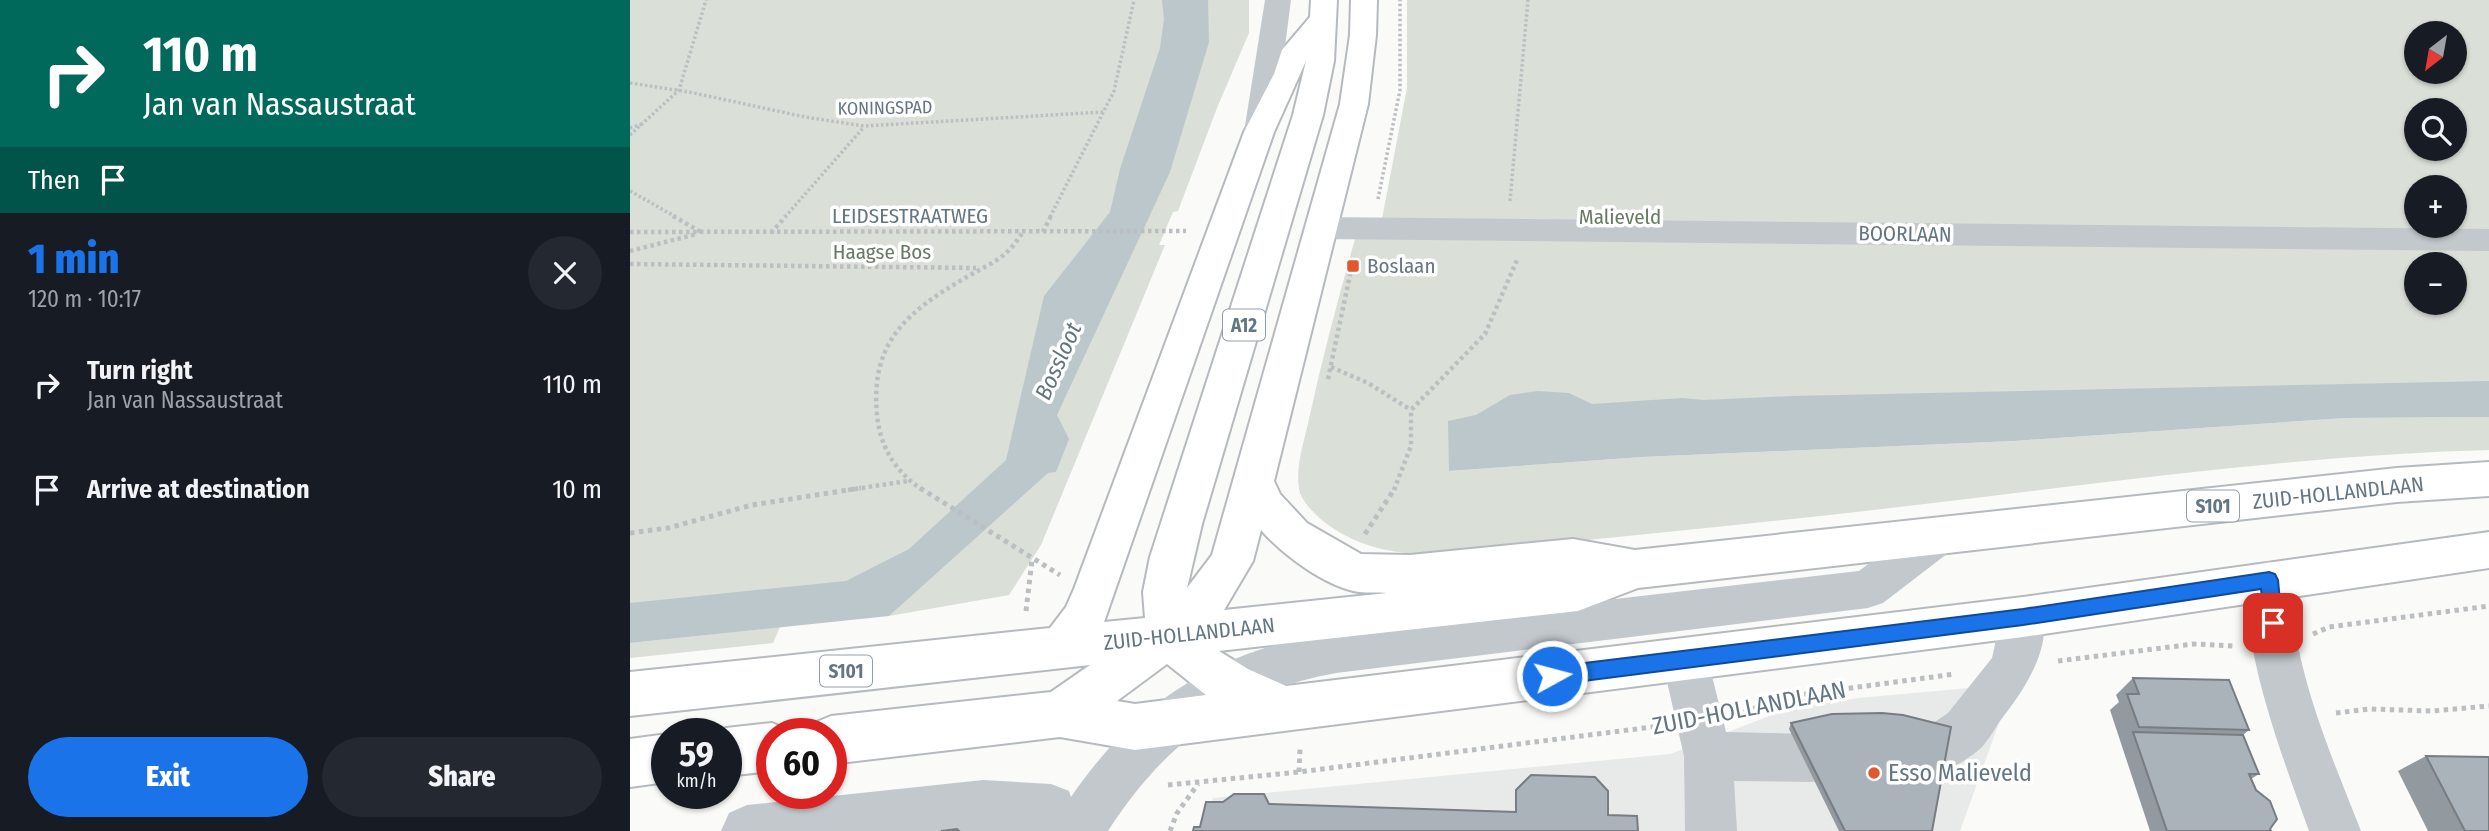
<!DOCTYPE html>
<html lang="en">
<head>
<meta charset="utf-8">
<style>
  :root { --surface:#171b24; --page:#242831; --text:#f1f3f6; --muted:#9ea1a6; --accent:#1a73e8 }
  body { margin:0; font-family:"Fira Sans Condensed",sans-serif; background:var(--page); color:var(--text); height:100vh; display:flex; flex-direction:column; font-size:26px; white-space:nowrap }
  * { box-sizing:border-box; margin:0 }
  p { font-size:23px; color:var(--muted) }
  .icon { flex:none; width:38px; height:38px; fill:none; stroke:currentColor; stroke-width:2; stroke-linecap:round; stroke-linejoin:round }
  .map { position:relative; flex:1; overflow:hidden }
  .details { display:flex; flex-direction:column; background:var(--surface); width:630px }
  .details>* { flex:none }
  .hud { background:#00695c; color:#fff; overflow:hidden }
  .needle { width:46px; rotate:211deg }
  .tools { position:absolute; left:1774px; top:21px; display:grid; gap:14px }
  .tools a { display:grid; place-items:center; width:63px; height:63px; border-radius:50%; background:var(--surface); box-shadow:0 2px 5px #0004; font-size:35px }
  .speed { position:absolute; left:21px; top:718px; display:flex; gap:14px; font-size:35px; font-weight:700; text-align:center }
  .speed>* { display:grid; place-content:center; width:91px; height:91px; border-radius:50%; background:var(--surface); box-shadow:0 2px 5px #0004; line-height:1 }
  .speed small { font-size:18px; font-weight:400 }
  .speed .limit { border:10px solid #d22; background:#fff; color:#111 }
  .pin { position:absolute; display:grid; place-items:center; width:60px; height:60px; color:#fff; margin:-30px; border-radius:14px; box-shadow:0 4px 10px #0006 }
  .me { position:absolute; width:77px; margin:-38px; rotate:83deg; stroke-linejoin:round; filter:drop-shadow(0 0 5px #0008) }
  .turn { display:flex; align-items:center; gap:24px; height:147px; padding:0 28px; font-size:32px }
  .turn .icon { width:91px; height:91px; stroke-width:2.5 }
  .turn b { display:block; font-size:49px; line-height:60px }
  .then { display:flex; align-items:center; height:66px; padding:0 28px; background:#0003; gap:14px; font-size:26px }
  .round { display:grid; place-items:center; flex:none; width:74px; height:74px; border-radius:37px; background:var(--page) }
  .overview { display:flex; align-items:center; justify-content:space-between; height:119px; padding:0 28px }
  h1 { font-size:42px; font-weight:800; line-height:52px; color:var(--accent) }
  .primary-button { display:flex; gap:14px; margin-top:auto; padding:14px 28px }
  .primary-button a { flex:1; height:80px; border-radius:42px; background:var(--accent); color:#fff; font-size:28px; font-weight:800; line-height:80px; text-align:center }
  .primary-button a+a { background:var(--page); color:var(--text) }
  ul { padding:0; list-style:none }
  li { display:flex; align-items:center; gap:21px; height:105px; padding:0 28px }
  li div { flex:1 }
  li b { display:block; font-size:26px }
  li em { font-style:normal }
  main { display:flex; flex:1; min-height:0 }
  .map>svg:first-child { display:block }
</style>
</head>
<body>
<main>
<section class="details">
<div class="hud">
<div class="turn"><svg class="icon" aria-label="right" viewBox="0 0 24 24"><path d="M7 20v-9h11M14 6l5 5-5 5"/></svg><div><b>110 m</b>Jan van Nassaustraat</div></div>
<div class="then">Then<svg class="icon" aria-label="arrive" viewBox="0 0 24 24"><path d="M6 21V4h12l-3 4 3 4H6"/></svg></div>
</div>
<div class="overview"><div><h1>1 min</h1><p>120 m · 10:17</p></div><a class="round"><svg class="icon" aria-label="close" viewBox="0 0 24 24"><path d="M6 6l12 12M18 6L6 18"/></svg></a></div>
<ul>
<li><svg class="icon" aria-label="right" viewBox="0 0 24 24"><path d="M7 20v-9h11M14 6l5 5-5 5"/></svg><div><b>Turn right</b><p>Jan van Nassaustraat</p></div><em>110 m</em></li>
<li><svg class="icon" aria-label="arrive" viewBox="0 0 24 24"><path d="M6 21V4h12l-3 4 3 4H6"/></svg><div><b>Arrive at destination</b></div><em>10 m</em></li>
</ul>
<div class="primary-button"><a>Exit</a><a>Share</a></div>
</section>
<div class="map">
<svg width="1859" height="831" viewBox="0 0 1859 831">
  <rect width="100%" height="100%" fill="#fafaf8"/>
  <path fill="#e8e9e9" d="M1383 684 1330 831H575L583 798 1040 754 1155 710 1228 698Z"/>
  <g fill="#dadfd7" fill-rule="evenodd">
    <path d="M0 0H619V33L587 108 548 211 543 212 529 245H535L411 545 379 595 259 616 272 603 0 624Z"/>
    <path d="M777 0H1859V399L819 442V471L1012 457 1384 441 1715 418 1859 417V450C1668 455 1476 483 1286 505 1137 523 988 536 839 553 788 557 736 555 693 521 685 514 674 504 670 493 664 470 674 442 679 419 692 359 708 299 725 239L751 224 777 88ZM1787 33H1825V72H1787ZM1787 110H1825V149H1787ZM1787 187H1825V226H1787ZM1787 264H1825V303H1787Z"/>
    <path d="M150 627 143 643 0 658V643Z"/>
  </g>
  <g fill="#bbc7cb">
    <path d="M532 0H578L579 42 540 172 427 415 439 439 426 472 418 473 259 616 0 643V603L216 581 279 549 376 460 414 296 480 212 490 169 530 48 534 19Z"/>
    <path d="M1859 381V417L1715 418 1384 441 1012 457 819 471 818 421 846 415 880 395 908 391 939 393 962 404 1052 398 1074 400 1162 396Z"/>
  </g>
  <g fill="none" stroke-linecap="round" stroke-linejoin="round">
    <defs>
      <g id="major">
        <path d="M681 0H707L704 61 693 115 572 524 557 588 582 555 710 104 720 35 721 0H747L746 35 738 104 644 481 650 494 677 523 731 554 780 555 943 539 1005 550 1767 468 1859 462V496L1767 502 1008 588 948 611 589 651 618 669 656 686 1393 597 1859 532V568L1393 637 505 750 430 737 201 764V733H180L184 723 201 716 421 692 460 665 0 716V672L420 628 436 607 444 589 614 132 644 74 652 50 680 17ZM676 61 663 115 520 557 513 592 515 618 474 622 644 132ZM631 530C653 555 696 587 729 592 738 593 748 592 757 593L594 610 623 561ZM537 664 576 695 505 704 487 701Z"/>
        <path d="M142 723 159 730 161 733H142V771L96 776V733H83L96 728Z"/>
        <path d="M37 734V782L0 787V739Z"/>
      </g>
    </defs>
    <use href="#major" stroke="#b5babe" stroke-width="4"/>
    <g stroke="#bbbfc2" stroke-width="3.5" stroke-dasharray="2.5 2.5" stroke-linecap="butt">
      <path d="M0 83 59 92 175 117 234 126 473 112"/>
      <path d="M0 128 12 124"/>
      <path d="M0 135 49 90 76 0"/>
      <path d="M0 191 46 217"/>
      <path d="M748 199 770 90V0"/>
      <path d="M880 201 898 0"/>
      <path d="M155 217 234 127"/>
      <path d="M420 217 484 91 504 0"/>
    </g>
    <g stroke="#bbbfc2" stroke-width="4.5" stroke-dasharray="3.5 3.5" stroke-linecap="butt">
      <path d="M43 216 71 232"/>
      <path d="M0 232 556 231"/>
      <path d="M413 232 421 216"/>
      <path d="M141 233 156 216"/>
      <path d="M0 251 67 234"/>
      <path d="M0 264 346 268"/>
      <path d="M701 367 738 383 781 410"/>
      <path d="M698 379 724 256"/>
      <path d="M218 490 278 481"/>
      <path d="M293 490C266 473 250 447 247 415 240 342 277 312 335 278 348 270 365 263 376 253 383 247 388 239 393 232"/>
      <path d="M764 490 781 446V410L855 334 887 260"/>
    </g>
    <g stroke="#bbbfc2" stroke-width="5" stroke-dasharray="4.5 4.5" stroke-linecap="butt">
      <path d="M290 488 430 575"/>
      <path d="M0 533 38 528 122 505 231 488"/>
      <path d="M735 534 765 488"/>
      <path d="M396 611 402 560"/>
      <path d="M1683 634 1699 627 1859 606"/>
      <path d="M1428 661 1564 644 1603 646"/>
      <path d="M1114 712 1154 697 1325 674"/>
      <path d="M1706 713 1739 709 1802 711 1859 706"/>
      <path d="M669 772 670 749"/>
      <path d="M538 785 669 772 1030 726"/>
      <path d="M540 831 547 813 568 784"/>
    </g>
    <g fill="#c3c8cc" fill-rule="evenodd">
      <path d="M635 0H661L644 132 640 138 629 141 618 138 614 132Z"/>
      <path d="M692 217 1859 229V251L692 239 680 236 676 228 680 220Z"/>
      <path d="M1307 519 1322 524 1328 537 1322 550 1253 603 1238 608 706 673C602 692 535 743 478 831H91L99 813 117 805 353 780 421 784 439 791 441 797C508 699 590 650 706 631L1229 571 1292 524Z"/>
      <path d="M1639 561 1654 566C1666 591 1663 619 1668 646 1681 710 1707 770 1731 831H1679C1659 774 1598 620 1624 566Z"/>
      <path d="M1393 597 1409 603C1427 643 1394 690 1370 721 1364 730 1358 741 1351 748 1337 760 1321 769 1304 776L1178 782 1104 781 1107 831H1055L1054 756 1032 660 1039 645 1055 639 1071 645 1078 660 1096 732 1178 734 1296 728 1318 713 1362 658 1371 617 1377 603Z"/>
    </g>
    <use href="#major" fill="#fff" fill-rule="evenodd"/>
  </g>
  <g fill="#929a9f">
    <path d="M1503 678 1619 730 1613 735 1629 774 1621 779 1641 831H1520L1480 710 1489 702 1486 695Z"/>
    <path d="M1161 723 1302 831H1209L1159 729Z"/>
    <path d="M1796 756 1859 831H1798L1768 771Z"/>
  </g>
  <g fill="#aab3b9" stroke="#777d82" stroke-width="2">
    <path d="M1503 678 1599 680 1619 730 1509 727 1497 694H1509Z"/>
    <path d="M1252 713 1273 715 1321 727 1302 831H1215L1161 723 1202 714Z"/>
    <path d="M1503 732 1613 735 1629 774H1619L1626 790 1640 801 1647 819 1640 829 1641 831H1537Z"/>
    <path d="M1796 756 1859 757V831H1835Z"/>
    <path d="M901 775 965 777 978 791V815L1007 816 1008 831H563L564 827H570L576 802H593L604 794H634L639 804 886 812V790Z"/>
    <path d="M327 829 329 831H311Z"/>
  </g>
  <path fill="#1a73e8" stroke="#114b97" stroke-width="2" d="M1639 572 1645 574 1648 580 1652 623 1649 629 1643 631 1636 629 1631 589 1393 625 922 685 915 682 912 676 915 669 922 667 1393 609Z"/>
  <g fill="#e4572e" stroke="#fff" stroke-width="2.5">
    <rect x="716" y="259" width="14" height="14" rx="3.5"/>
    <circle cx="1244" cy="773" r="7"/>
  </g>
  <g text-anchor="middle" stroke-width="7" stroke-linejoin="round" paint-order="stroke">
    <g font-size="18" fill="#657683" stroke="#fff">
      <text transform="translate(255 108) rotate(-1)" y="6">KONINGSPAD</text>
    </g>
    <g fill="#fff" stroke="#939fa8" stroke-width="2">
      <rect x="593" y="309.5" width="42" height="31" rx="5"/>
      <rect x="1557" y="490.5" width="52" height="31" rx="5"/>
      <rect x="190" y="655.5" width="52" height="31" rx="5"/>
    </g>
    <g font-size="19" font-weight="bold" fill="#657683">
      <text x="614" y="332">A12</text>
      <text x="1583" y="513">S101</text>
      <text x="216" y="678">S101</text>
    </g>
    <g font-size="21" fill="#657683" stroke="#fff">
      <text x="280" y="223">LEIDSESTRAATWEG</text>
      <text transform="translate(1275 234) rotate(1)" y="7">BOORLAAN</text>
      <text transform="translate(1708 493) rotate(-6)" y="7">ZUID-HOLLANDLAAN</text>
      <text transform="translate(559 634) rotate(-6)" y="7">ZUID-HOLLANDLAAN</text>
    </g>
    <g font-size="21" fill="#687a64" stroke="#fff">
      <text x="990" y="224">Malieveld</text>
      <text x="252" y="259">Haagse Bos</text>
    </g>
    <g font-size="21" fill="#657683" stroke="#fff" text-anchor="start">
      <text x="737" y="273">Boslaan</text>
    </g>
    <g font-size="23" font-style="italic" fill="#60757c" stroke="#fff">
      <text transform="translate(428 361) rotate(-66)" y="8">Bossloot</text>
    </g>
    <g font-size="24" fill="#657683" stroke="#fff">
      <text transform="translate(1119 708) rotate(-11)" y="8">ZUID-HOLLANDLAAN</text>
    </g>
    <g font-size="24" fill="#657683" stroke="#fff" text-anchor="start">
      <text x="1258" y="781">Esso Malieveld</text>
    </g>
  </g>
</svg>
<div class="tools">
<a><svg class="needle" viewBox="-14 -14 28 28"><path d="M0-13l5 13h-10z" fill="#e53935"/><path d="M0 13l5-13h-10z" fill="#9ea1a6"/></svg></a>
<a><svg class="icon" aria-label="search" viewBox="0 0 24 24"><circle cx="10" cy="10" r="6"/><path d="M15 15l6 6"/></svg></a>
<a>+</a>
<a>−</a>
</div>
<div class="speed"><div>59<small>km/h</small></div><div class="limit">60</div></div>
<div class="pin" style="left:1643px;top:623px;background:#d93025"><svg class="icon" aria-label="arrive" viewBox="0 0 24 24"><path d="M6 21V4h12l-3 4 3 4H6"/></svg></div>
<svg class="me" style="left:922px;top:676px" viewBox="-20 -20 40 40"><circle r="17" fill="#1a73e8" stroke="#fff" stroke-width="3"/><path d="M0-11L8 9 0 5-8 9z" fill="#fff"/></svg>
</div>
</main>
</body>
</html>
